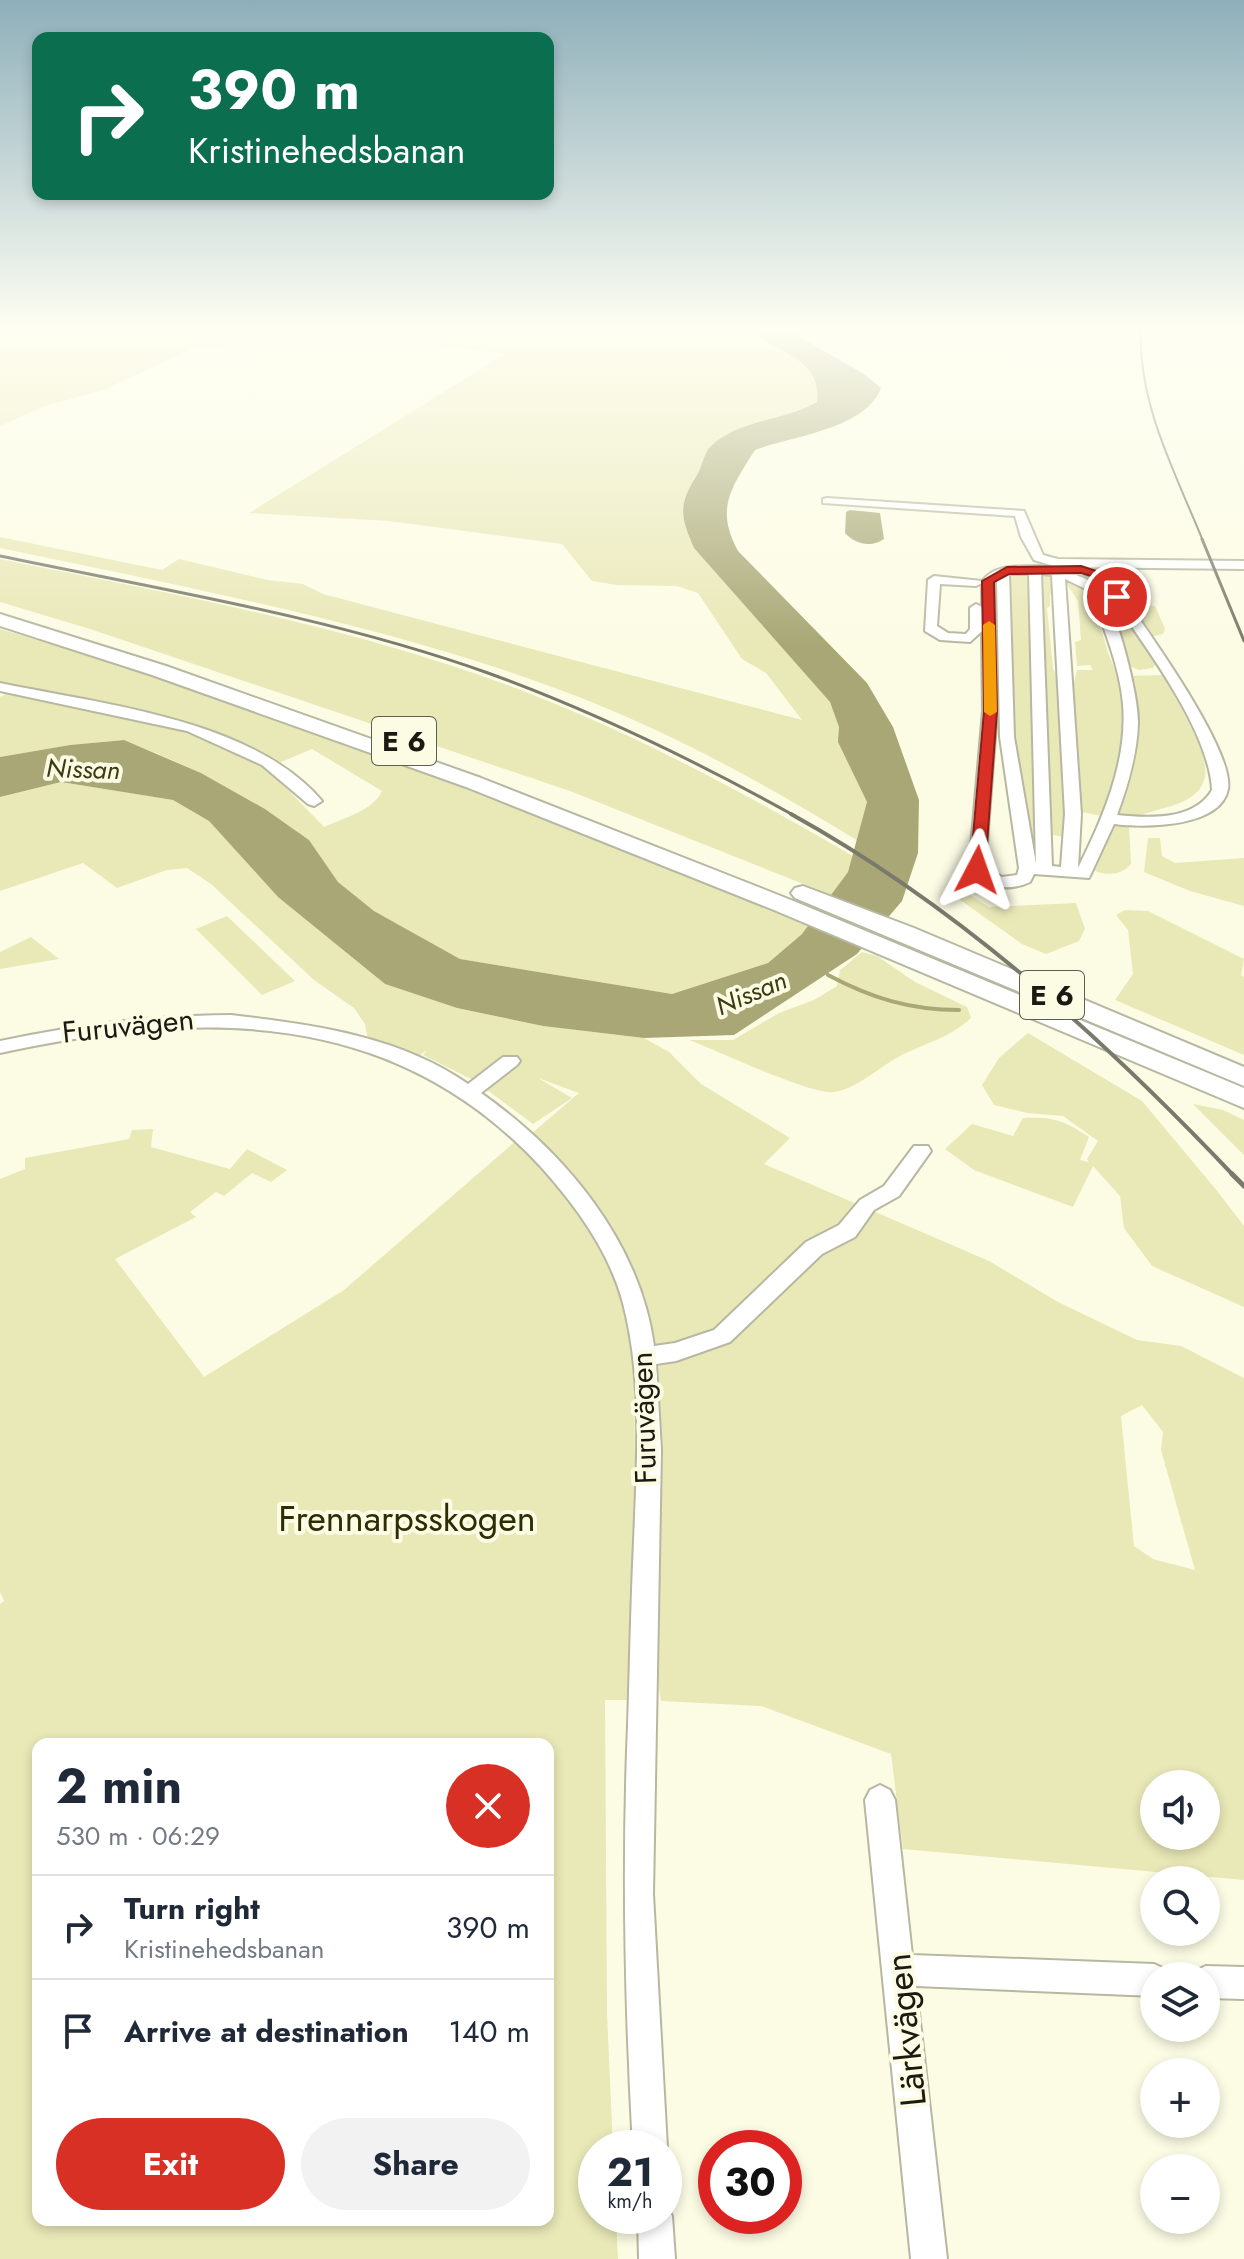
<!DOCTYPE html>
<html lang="en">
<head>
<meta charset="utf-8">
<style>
  :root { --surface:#fff; --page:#f2f2f3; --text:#1f2937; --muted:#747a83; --line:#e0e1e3; --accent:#d93025 }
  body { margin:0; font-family:Jost,sans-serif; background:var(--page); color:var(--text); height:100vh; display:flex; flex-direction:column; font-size:30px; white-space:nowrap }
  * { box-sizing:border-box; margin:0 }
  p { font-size:26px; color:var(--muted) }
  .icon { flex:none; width:44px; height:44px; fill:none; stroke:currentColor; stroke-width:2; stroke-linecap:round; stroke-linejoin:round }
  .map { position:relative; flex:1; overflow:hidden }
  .sheet { position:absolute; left:32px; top:1738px; width:522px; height:488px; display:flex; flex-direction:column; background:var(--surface); border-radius:16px; box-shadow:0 4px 12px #0003 }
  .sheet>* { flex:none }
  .hud { position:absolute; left:32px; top:32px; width:522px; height:168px; border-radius:16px; box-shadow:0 4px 12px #0003; background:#0b6e4f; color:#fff; overflow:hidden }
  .fabs { position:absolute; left:1140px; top:1770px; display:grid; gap:16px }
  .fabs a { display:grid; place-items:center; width:80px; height:80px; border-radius:50%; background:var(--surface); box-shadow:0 4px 12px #0003; font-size:40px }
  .speed { position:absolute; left:578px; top:2130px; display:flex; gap:16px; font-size:40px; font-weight:700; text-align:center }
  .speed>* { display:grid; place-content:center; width:104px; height:104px; border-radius:50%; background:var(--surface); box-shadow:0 4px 12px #0003; line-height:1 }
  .speed small { font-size:20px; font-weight:400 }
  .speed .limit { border:12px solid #d22; background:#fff; color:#111 }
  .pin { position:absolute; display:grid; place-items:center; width:68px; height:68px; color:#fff; margin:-34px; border:4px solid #fff; border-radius:50%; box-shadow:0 2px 8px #0007 }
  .me { position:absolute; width:88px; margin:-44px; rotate:4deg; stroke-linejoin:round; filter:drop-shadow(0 0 6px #0008) }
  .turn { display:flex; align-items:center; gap:28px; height:168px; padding:0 24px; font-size:36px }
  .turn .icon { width:104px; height:104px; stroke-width:2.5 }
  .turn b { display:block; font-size:56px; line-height:68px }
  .round { display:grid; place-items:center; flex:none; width:84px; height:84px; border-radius:42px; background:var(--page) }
  .summary { display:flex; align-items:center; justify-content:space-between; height:136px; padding:0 24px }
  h1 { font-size:48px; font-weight:700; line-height:60px }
  .button { display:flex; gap:16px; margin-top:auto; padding:16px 24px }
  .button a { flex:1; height:92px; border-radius:48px; background:var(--accent); color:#fff; font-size:32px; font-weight:700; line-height:92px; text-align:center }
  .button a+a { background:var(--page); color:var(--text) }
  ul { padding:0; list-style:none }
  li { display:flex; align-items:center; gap:24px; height:104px; padding:0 24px; border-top:2px solid var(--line) }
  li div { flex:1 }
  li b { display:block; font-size:30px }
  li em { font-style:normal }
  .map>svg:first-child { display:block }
</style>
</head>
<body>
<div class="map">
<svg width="1244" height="2259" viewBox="0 0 1244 2259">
  <rect width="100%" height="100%" fill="#fcfce5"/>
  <g fill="#e9e8b7" fill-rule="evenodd">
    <path d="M0 330H262L223 346 196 347 103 390 42 407 0 426Z"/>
    <path d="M434 330H752C777 355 823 357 817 402 785 421 738 419 710 447 704 454 702 467 697 475 678 505 680 516 694 548L830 702 839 727V742L867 802 858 841C769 786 676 735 579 697 393 625 194 589 0 548V537L162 570 179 559 268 580 303 584 323 594 802 720 766 673 742 659 698 593 677 586 617 585 592 581 562 544 389 521 249 513 505 354 407 341Z"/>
    <path d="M0 559C177 595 359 627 528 693 641 737 748 795 853 856L848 872 831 895 570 791 90 629 0 602Z"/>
    <path d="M1029 572 1037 725 1033 751V813L1039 837 1036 863 1011 713 1008 575Z"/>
    <path d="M1042 572 1053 575 1056 581 1050 595V606L1047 608 1053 668 1062 694 1068 834 1063 837 1049 834 1050 772 1044 715Z"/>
    <path d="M1078 573 1091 574 1103 581 1156 663 1153 668 1139 670 1125 664 1106 600 1079 577Z"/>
    <path d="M1069 579 1091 593 1108 653 1123 689 1127 730 1113 785 1101 816 1077 811 1071 695 1077 670H1093L1090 665 1077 666 1075 642 1081 640 1078 601 1064 580Z"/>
    <path d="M1125 600 1146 601 1149 606H1155L1165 629 1163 634 1150 637Z"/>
    <path d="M0 629C276 709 544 815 810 924L802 934 768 963 672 994 460 959 374 911 338 882 309 840 265 809 201 773 156 753 123 740 70 745 0 757V697L6 694 0 691ZM312 749 382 791C373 811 343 818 324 827L267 768Z"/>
    <path d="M1163 675C1171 687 1178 701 1183 711 1200 747 1230 790 1168 807 1149 812 1133 819 1114 816L1130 761 1127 676Z"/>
    <path d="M61 782 173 800 209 821 278 897 385 984 457 1008 543 1026 644 1038 669 1052 701 1084 790 1138 764 1164 989 1261 1058 1302 1137 1340 1181 1346 1244 1378V1880L903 1849 891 1754 761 1706 661 1701 656 1669 654 1350 641 1293 620 1246 592 1200 531 1134 579 1093 538 1078 572 1098 533 1124 475 1081 423 1055 427 1050 416 1058 368 1040 365 1024 354 1008 314 980 211 884 187 868 167 870 117 888 83 863 0 891V797ZM1142 1405 1163 1432 1161 1450 1195 1570 1153 1559 1134 1546 1121 1416ZM1154 1784H1206V1836H1154Z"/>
    <path d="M1109 822 1129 827 1131 864C1121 876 1104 876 1091 869Z"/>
    <path d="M1148 838H1160L1162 856 1175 863 1244 858V906L1190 891 1144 872Z"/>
    <path d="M970 895 989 907 1076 903 1085 929 1079 941 1046 954 1022 944 959 899Z"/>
    <path d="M1125 910 1148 911 1244 959 1241 975 1244 977V1055L1115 1000 1133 974 1128 930 1116 915Z"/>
    <path d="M227 916 295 981 262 995 196 929Z"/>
    <path d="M31 937 59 959 0 969V952Z"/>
    <path d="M862 952 877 956 915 982 967 1007 971 1018C950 1038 925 1043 900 1056 879 1067 860 1087 835 1092 813 1096 716 1050 689 1040H733L779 1013 814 1000 837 986 840 970Z"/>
    <path d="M1028 1033 1142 1101 1218 1192 1244 1226V1307L1152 1266 1124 1228 1120 1196 1093 1166 1073 1207 974 1170 945 1149 972 1124 1013 1136 1023 1118C1054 1117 1063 1120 1089 1137L1080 1160 1089 1162 1087 1159 1098 1141 1063 1116 1028 1113 994 1105 982 1085 999 1058Z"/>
    <path d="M1193 1104 1223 1110 1244 1120V1155Z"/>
    <path d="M153 1129 151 1147 230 1169 247 1149 287 1170 271 1182 252 1173 224 1196 216 1192 190 1212 196 1217 115 1259 204 1377 344 1290 518 1139 574 1201 612 1271 634 1341 635 1476 629 1700H605L607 2013 613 2148H596V2216H616L618 2259H0V1604L4 1601 0 1592V1179L25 1169V1158L129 1139 132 1130ZM38 1744H548V2220H38Z"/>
  </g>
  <g fill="#a8a775">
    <path d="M752 330H788L864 374 881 388C866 429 792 436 755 450 731 488 715 509 738 551L867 683 893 727 919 800 918 853 902 901 857 954 734 1035 644 1038 543 1026 457 1008 385 984 278 897 209 821 173 800 61 782 0 797V757L70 745 124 740 201 773 265 809 309 840 338 882 374 911 460 959 672 994 768 963 802 934 848 872 867 802 838 742 839 727 830 702 694 548C680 516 678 505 697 475 702 467 704 453 710 447 738 419 785 421 817 402 822 357 777 355 752 330Z"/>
    <path d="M850 510 880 513 884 539C871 548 855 544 845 533L846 512Z"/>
  </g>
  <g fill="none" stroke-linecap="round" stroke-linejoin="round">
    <path stroke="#a8a775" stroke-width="4" d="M828 975C871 998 910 1010 959 1010"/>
    <defs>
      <g id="minor">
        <path d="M827 498 1024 511 1043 555 1058 559 1244 561V569L1057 567 1034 560 1021 537 1015 516 823 503V499Z"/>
        <path d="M1035 566 1089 567 1110 577C1136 615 1235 748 1228 789 1221 828 1143 828 1114 824L1089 878 1034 874 1030 882C1009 892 984 888 969 870L983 711 982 631 970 642 940 640 925 631 928 580 934 576 982 581C996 564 1015 567 1035 566ZM1009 574H1029L1036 864 1014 737ZM1041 574 1052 575 1065 814 1061 867 1052 866ZM1076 575H1087L1101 583C1137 635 1209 727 1212 790 1194 821 1149 818 1117 815 1128 785 1137 755 1138 723 1139 697 1116 604 1098 586 1092 581 1083 578 1076 575ZM997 579 1000 737 1019 868 1017 875 1002 877 985 868 997 711 994 582ZM1065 579 1088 590 1093 596C1104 631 1120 667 1123 704 1128 761 1102 820 1078 868L1081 814ZM982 583V607L976 604 970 608V629L966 634 948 633 937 626 940 584 976 586Z"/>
        <path d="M0 683C100 704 253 719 322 801L314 806 308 804 262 765 187 731 0 691Z"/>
        <path d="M231 1015C311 1024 400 1036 468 1084L503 1057H517L520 1061 517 1065 481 1093C565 1152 640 1242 654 1346L675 1343 714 1330 806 1242 839 1225 860 1200 884 1186 914 1146H928L931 1151 899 1196 874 1210 855 1237 822 1254 730 1342 676 1361 656 1364 661 1450 653 1894 667 2148 664 2155V2148H633C625 2006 622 1867 628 1725 630 1664 631 1602 634 1541 637 1462 643 1380 623 1303 609 1251 576 1206 541 1167 392 1006 200 1010 0 1053V1041C81 1024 149 1016 231 1015Z"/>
        <path d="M880 1785 890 1790 895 1800 912 1955 1154 1964 1165 1969 1168 1976H1154V1996L916 1986 947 2259H911L865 1800 870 1790Z"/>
        <path d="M1206 1966 1244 1967V1999L1206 1998V1976H1193L1195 1971Z"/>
        <path d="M664 2202 672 2216 675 2259H639L638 2216H664Z"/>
      </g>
      <g id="highway">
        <path d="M0 614 166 666 481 778 791 900 1244 1088V1108L774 910 466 787 152 675 0 626Z"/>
        <path d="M803 886 914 928 1244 1067V1086L795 898 791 893 795 888Z"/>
      </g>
    </defs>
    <use href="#minor" stroke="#b7b7a2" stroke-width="4"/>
    <use href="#highway" stroke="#b7b7a2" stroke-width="4"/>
    <use href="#minor" fill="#fff" fill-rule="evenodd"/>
    <use href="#highway" fill="#fff" fill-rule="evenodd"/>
    <path stroke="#7a7a6c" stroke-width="2" d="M1141 330C1138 405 1176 474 1203 541"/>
    <g stroke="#7a7a6c" stroke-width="3">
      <path d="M1202 539 1244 641"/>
      <path d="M0 556C163 590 331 617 488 673 595 712 696 761 795 816"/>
    </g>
    <path stroke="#7a7a6c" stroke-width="4" d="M791 814C959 907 1103 1038 1234 1176"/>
    <path stroke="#7a7a6c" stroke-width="5" d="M1232 1174 1244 1186"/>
  </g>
  <linearGradient id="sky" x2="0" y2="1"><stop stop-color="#8eafba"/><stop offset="0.51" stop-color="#fefef3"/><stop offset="1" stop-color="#fefef3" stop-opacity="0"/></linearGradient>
  <rect width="1244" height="646" fill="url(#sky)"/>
  <path fill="#d93025" stroke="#8d1f18" stroke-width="2" d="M1081 566 1106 574 1123 597 1121 600H1113L1098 578 1081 573 1009 574 994 582 997 711 985 870 977 875 972 873 970 870 984 711 982 581 1007 567Z"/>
  <path fill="#f59e0b" d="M989 621 995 625 997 712 990 716 984 712 983 625Z"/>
  <g text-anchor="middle" stroke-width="8" stroke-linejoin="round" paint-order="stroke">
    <g font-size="26" font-style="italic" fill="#3d3b12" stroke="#fcfce5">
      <text transform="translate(83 769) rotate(2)" y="9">Nissan</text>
      <text transform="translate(751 993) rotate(-23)" y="9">Nissan</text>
    </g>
    <g fill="#fcfce5" stroke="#5e5e51" stroke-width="2">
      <rect x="372" y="717" width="64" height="48" rx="6"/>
      <rect x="1020" y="971" width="64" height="48" rx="6"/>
    </g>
    <g font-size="28" font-weight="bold" fill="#1a1a12">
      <text x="404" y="751">E 6</text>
      <text x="1052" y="1005">E 6</text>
    </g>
    <g font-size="30" fill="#1a1a12" stroke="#fcfce5">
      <text transform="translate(128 1026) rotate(-6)" y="10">Furuvägen</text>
      <text transform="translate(644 1418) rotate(-92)" y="10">Furuvägen</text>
    </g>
    <g font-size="36" fill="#2f2d03" stroke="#fcfce5">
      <text x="407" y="1531">Frennarpsskogen</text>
    </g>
    <g font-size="36" fill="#1a1a12" stroke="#fcfce5">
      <text transform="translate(905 2030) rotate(-96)" y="13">Lärkvägen</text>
    </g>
  </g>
</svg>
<div class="fabs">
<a><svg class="icon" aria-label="sound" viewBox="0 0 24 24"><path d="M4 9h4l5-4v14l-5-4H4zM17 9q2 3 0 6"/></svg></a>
<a><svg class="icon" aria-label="search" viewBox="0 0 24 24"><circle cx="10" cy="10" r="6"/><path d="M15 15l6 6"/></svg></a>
<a><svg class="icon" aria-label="layers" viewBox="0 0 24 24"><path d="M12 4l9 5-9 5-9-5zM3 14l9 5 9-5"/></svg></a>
<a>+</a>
<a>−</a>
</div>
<div class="speed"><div>21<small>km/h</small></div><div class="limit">30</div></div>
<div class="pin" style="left:1117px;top:597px;background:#d93025"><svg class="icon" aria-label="arrive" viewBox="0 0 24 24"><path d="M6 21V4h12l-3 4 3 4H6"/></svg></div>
<svg class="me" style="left:977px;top:870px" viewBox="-20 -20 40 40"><path d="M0-17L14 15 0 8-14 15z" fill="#d93025" stroke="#fff" stroke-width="4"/></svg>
<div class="hud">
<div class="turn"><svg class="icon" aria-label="right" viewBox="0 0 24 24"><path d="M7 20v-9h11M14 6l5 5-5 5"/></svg><div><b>390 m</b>Kristinehedsbanan</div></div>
</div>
<section class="sheet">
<div class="summary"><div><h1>2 min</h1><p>530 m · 06:29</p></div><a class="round" style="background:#d93025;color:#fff"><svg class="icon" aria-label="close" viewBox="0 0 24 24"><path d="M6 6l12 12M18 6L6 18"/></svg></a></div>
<ul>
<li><svg class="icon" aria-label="right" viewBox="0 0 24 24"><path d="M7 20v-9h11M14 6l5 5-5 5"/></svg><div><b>Turn right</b><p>Kristinehedsbanan</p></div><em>390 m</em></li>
<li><svg class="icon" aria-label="arrive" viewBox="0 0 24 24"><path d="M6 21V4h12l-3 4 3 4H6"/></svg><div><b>Arrive at destination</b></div><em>140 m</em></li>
</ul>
<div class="button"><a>Exit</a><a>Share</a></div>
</section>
</div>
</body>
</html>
